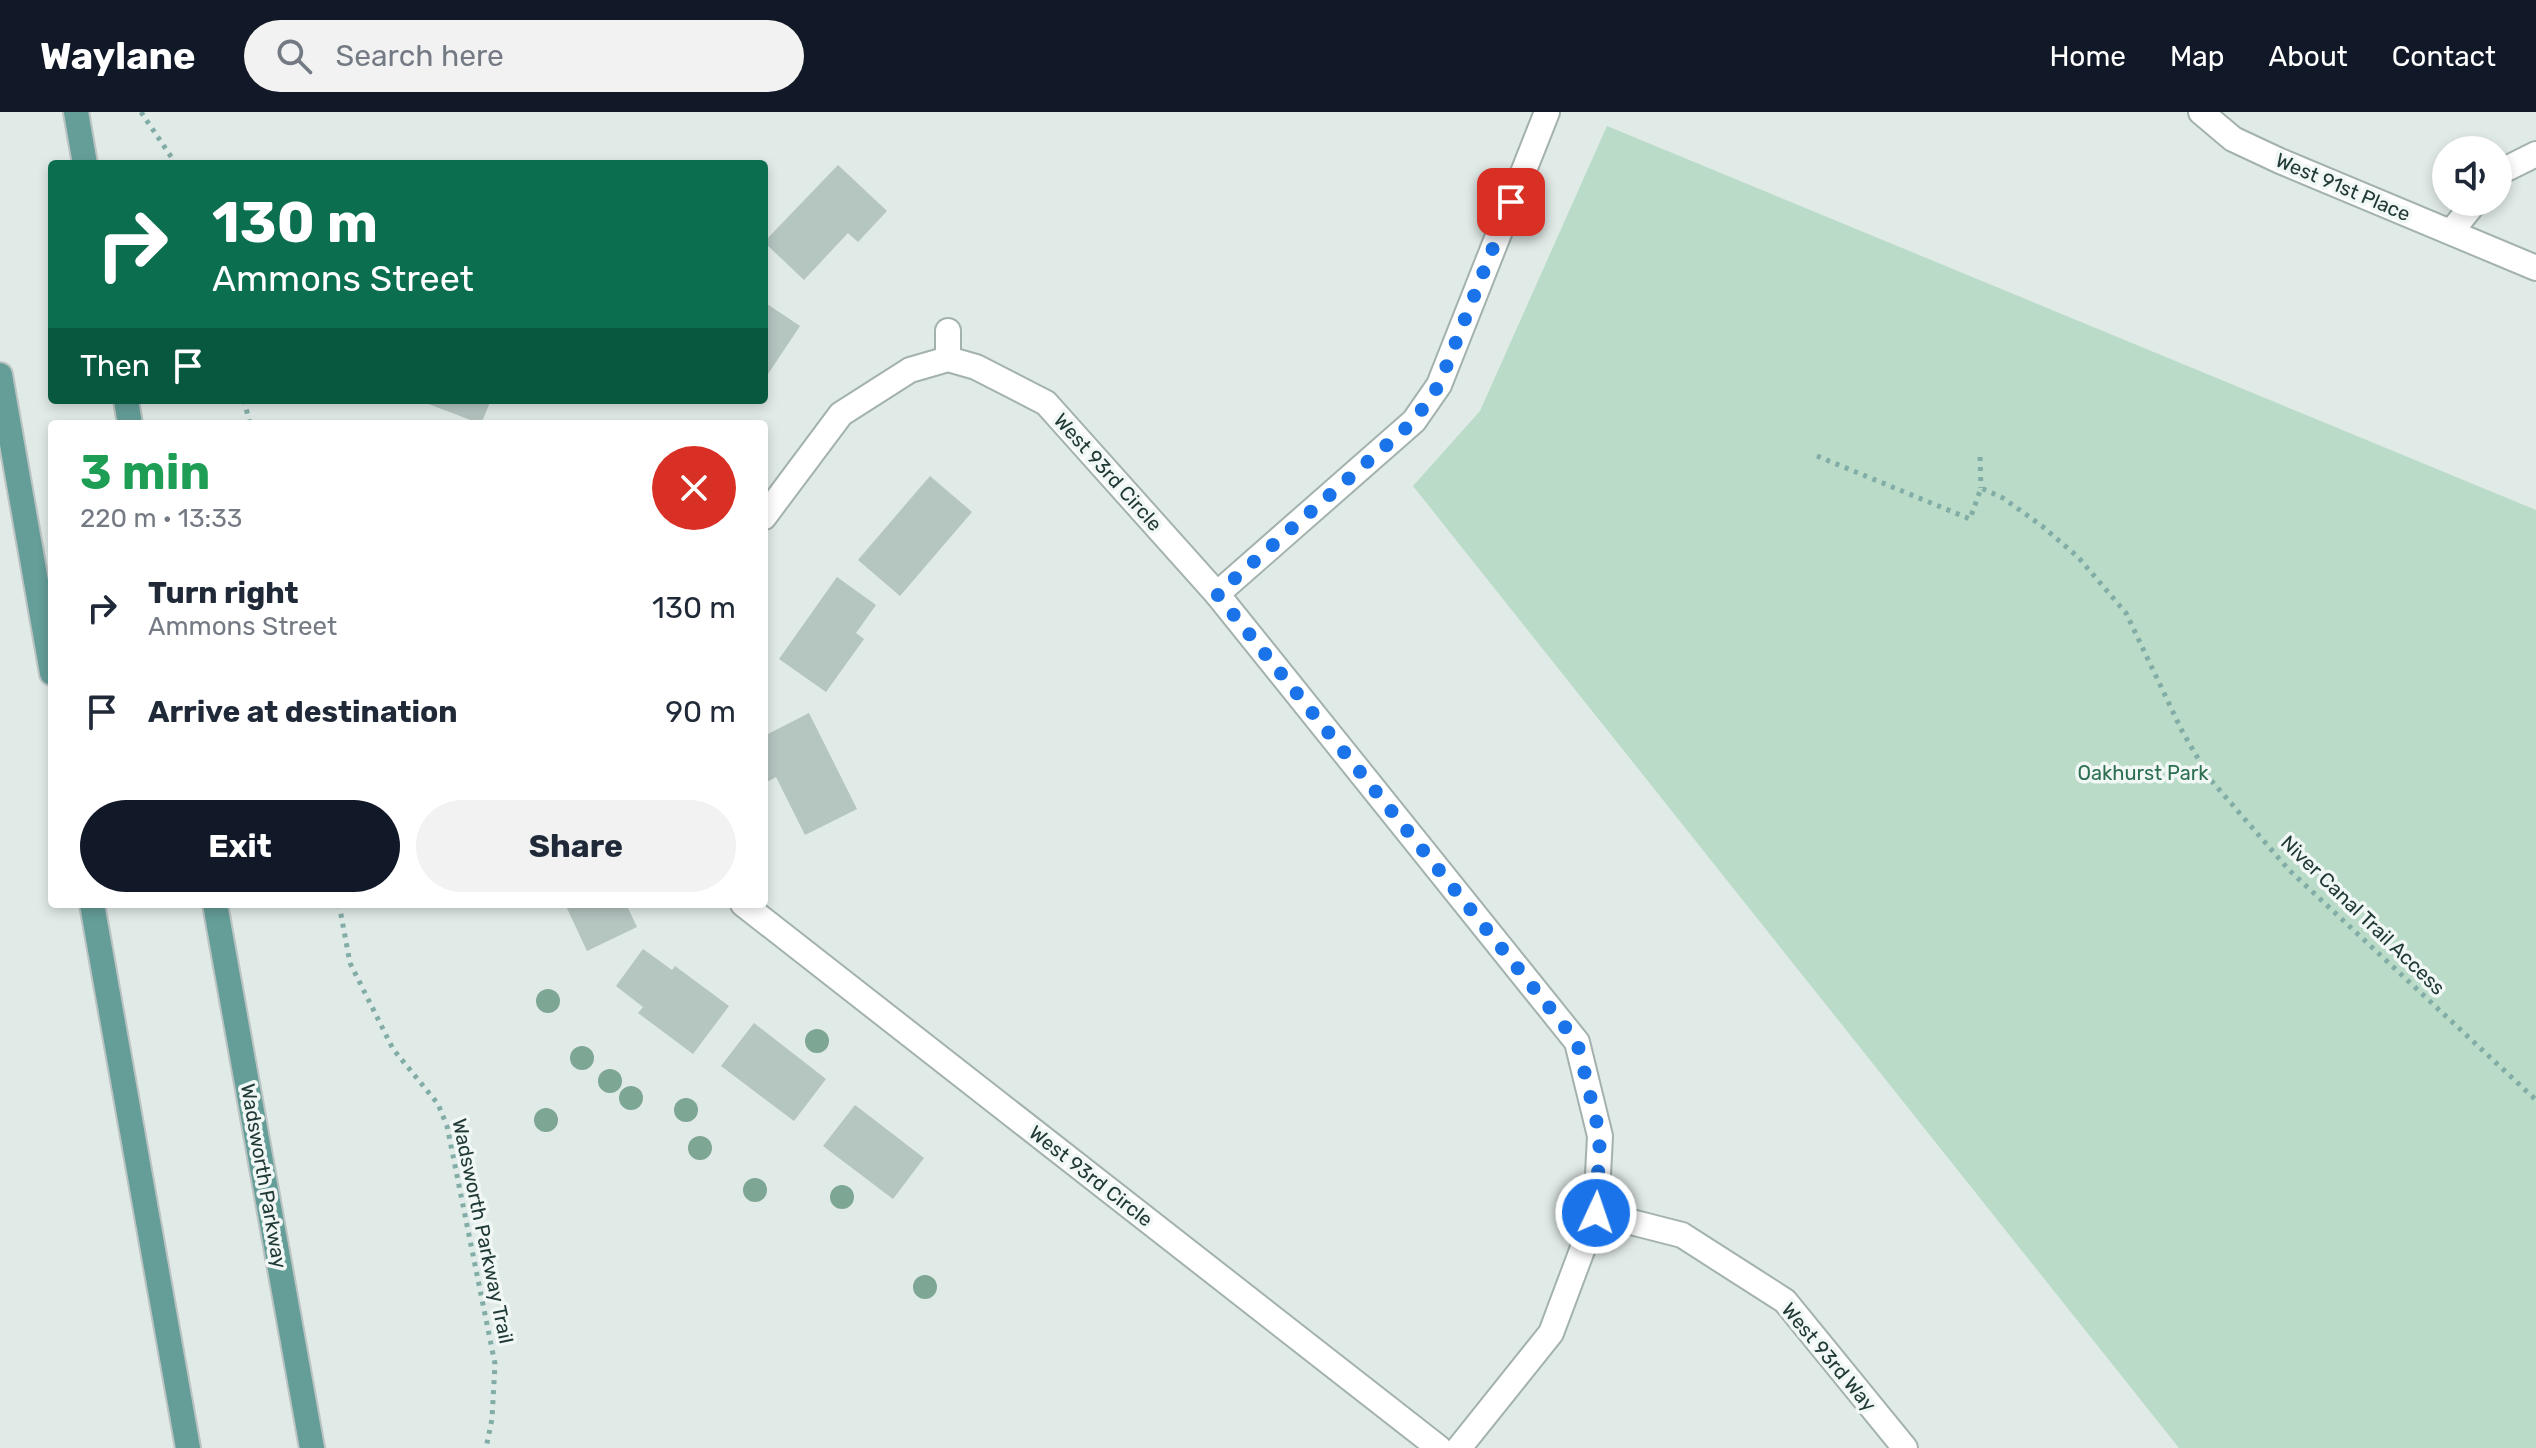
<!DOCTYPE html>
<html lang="en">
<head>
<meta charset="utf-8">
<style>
  :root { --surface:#fff; --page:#f2f2f3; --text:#1f2937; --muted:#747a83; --accent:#111827 }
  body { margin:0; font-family:Rubik,sans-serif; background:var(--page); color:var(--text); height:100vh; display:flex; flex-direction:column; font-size:30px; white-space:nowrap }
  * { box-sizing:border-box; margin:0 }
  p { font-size:26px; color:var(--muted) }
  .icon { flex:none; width:44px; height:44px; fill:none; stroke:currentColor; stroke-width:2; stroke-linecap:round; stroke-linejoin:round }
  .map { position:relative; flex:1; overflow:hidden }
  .panel { position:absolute; left:48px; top:308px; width:720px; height:488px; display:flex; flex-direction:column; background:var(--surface); border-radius:8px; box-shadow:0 4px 12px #0003 }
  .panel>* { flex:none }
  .guide { position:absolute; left:48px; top:48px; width:720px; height:244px; border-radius:8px; box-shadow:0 4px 12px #0003; background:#0b6e4f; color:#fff; overflow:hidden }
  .tools { position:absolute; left:2432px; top:24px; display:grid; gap:16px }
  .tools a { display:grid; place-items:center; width:80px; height:80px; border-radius:50%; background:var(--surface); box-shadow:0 4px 12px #0003; font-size:40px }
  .pin { position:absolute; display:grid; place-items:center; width:68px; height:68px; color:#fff; margin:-34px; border-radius:16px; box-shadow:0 4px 12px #0006 }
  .me { position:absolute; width:88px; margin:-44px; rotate:3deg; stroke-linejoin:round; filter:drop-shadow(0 0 6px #0008) }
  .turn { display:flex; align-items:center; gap:28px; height:168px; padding:0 32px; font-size:36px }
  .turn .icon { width:104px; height:104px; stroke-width:2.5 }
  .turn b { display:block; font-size:56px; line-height:68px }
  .then { display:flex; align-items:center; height:76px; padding:0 32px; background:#0003; gap:16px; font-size:30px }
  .round { display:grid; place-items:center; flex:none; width:84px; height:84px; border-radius:42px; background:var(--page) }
  .head { display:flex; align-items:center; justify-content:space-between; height:136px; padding:0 32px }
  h1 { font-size:48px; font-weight:700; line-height:60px; color:#1e9e55 }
  .action { display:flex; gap:16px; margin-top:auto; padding:16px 32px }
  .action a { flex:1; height:92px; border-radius:48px; background:var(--accent); color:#fff; font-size:32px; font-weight:700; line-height:92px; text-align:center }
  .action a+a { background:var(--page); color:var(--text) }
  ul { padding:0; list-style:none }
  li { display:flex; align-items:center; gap:24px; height:104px; padding:0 32px }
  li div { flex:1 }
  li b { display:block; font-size:30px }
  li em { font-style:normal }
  header { display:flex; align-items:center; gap:48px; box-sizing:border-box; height:112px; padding:0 40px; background:var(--accent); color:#fff }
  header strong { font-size:38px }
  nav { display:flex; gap:44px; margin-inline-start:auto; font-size:28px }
  .search { width:560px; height:72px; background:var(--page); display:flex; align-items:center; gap:20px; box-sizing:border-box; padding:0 28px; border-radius:44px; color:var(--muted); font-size:30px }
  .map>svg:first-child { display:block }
</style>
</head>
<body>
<header>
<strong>Waylane</strong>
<div class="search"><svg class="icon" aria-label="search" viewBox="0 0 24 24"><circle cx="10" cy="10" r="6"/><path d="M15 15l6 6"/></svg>Search here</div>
<nav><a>Home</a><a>Map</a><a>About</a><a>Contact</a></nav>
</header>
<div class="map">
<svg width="2536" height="1336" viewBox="0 0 2536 1336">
  <rect width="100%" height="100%" fill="#e0eae7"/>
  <path fill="#b9dbc7" d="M1607 14 2536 398V1336H2179L1413 374 1480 299Z"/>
  <g fill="#b5c5c0">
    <path d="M838 53 887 99 858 130 848 121 804 168 764 130Z"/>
    <path d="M764 190 800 214 764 268Z"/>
    <path d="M418 288H491L481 312Z"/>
    <path d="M930 364 972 400 900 484 858 448Z"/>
    <path d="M837 465 876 493 856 521 864 527 826 580 779 547Z"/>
    <path d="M809 601 857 697 805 723 776 665 767 670 764 663V624Z"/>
    <path d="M565 792H626L637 815 587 839Z"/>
    <path d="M643 837 672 858 675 854 729 894 693 942 638 901 643 895 616 874Z"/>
    <path d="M754 911 826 967 794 1009 721 954Z"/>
    <path d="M855 993 924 1046 893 1087 823 1034Z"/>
  </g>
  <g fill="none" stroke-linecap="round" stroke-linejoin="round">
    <defs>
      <g id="minor">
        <path d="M2201 0 2233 27 2280 49 2536 156"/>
        <path d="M2498 61 2536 42"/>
        <path d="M2451 120 2475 90"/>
        <path d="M948 247V219"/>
        <path d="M764 405 841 302 910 258 948 247 976 255 1046 291 1217 482 1577 930 1600 1024 1596 1101 1551 1221 1459 1336"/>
        <path d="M1217 482 1414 309 1439 273 1547 0"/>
        <path d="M743 792 1439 1336"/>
        <path d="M1596 1101 1682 1123 1785 1189 1905 1336"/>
      </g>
      <g id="major">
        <path d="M76 0 85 52"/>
        <path d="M0 263 52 561"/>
        <path d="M126 288 130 312"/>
        <path d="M92 792 188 1336"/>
        <path d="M215 792 312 1336"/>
      </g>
    </defs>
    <use href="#minor" stroke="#a3b2af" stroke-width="28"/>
    <use href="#major" stroke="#bcc4c3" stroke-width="28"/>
    <g stroke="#81ada6" stroke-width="5" stroke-dasharray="4 6" stroke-linecap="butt">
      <path d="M141 0 176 52"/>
      <path d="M244 288 250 312"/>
      <path d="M1817 344 1970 407 1981 376 2003 386 2042 414 2078 445 2126 501 2182 619 2210 667 2289 758 2536 988"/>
      <path d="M1980 345 1981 376"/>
      <path d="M339 792 350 851 393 937 438 992 447 1014 495 1252 492 1307 486 1336"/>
    </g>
    <use href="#minor" stroke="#fff" stroke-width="24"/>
    <use href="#major" stroke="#659e99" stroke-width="24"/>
  </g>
  <g fill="#7ea694">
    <circle cx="548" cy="889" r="12"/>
    <circle cx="817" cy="929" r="12"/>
    <circle cx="582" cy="946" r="12"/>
    <circle cx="610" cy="969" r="12"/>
    <circle cx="631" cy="986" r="12"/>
    <circle cx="686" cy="998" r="12"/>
    <circle cx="546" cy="1008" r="12"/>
    <circle cx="700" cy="1036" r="12"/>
    <circle cx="755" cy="1078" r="12"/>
    <circle cx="842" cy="1085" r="12"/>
    <circle cx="925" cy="1175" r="12"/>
  </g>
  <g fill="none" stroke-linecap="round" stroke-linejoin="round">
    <path stroke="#1a73e8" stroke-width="14" stroke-dasharray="0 25.2" d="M1511 90 1439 273 1414 309 1217 482 1577 930 1600 1024 1596 1101"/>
  </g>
  <g text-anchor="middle" stroke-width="7" stroke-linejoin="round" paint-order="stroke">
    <g font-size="20" fill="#213a37" stroke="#f0f7f4">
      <text transform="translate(2343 75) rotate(23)" y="7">West 91st Place</text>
      <text transform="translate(1108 360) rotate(48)" y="7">West 93rd Circle</text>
      <text transform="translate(2363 803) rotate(44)" y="7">Niver Canal Trail Access</text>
      <text transform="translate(264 1064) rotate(80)" y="7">Wadsworth Parkway</text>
      <text transform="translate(1091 1064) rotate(38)" y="7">West 93rd Circle</text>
      <text transform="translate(483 1119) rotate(78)" y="7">Wadsworth Parkway Trail</text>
      <text transform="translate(1829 1245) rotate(50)" y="7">West 93rd Way</text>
    </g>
    <g font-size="20" fill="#2d6f51" stroke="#f0f7f4">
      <text x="2143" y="668">Oakhurst Park</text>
    </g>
  </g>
</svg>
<div class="tools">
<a><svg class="icon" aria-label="sound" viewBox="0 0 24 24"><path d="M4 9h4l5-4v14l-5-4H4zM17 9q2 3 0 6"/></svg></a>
</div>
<div class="pin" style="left:1511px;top:90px;background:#d93025"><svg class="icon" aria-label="arrive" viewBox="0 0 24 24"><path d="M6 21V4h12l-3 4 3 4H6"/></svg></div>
<svg class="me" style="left:1596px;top:1101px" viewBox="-20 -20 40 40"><circle r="17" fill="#1a73e8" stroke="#fff" stroke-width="3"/><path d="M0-11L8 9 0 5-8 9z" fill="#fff"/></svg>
<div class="guide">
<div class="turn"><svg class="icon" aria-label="right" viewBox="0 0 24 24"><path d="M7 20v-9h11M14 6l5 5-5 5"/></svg><div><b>130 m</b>Ammons Street</div></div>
<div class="then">Then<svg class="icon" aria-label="arrive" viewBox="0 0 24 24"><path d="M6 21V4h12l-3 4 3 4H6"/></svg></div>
</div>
<section class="panel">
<div class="head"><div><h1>3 min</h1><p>220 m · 13:33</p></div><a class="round" style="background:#d93025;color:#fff"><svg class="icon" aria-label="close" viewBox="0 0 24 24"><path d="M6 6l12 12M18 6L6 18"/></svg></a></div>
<ul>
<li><svg class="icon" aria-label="right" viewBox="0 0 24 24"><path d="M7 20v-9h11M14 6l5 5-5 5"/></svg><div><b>Turn right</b><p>Ammons Street</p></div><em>130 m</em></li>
<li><svg class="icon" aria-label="arrive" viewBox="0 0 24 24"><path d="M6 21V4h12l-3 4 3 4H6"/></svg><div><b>Arrive at destination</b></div><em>90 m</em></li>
</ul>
<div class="action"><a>Exit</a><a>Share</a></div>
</section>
</div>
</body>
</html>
